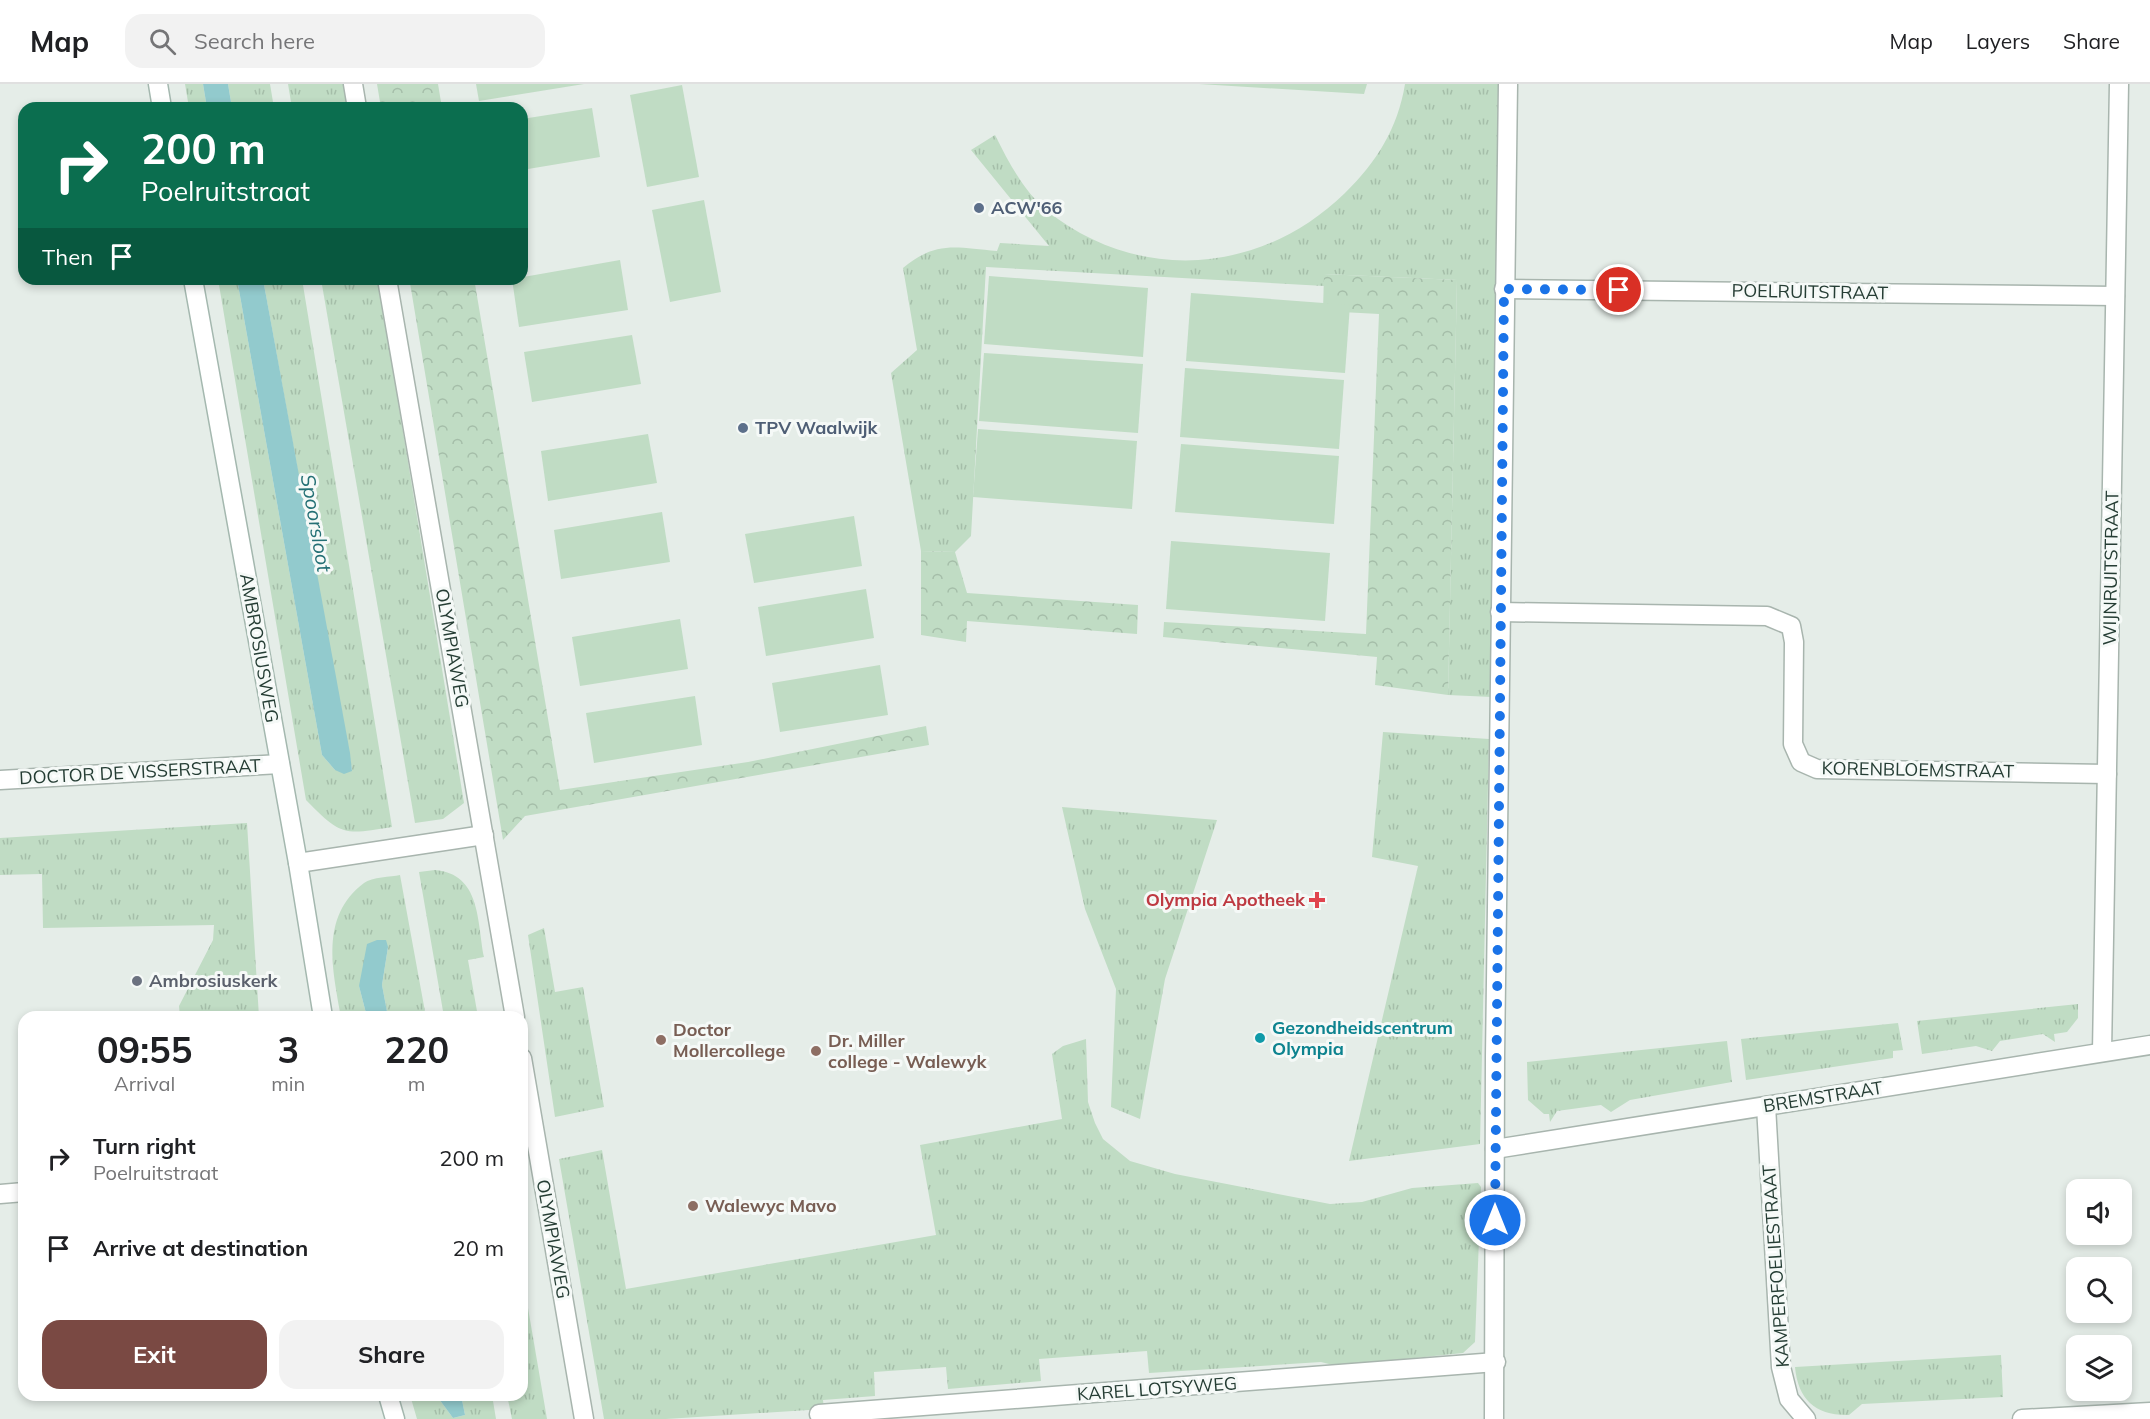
<!DOCTYPE html>
<html lang="en">
<head>
<meta charset="utf-8">
<style>
  :root { --surface:#fff; --page:#f2f2f2; --text:#202124; --muted:#757577; --line:#e0e0e0; --accent:#7a4943 }
  body { margin:0; font-family:Mulish,sans-serif; background:var(--page); color:var(--text); height:100vh; display:flex; flex-direction:column; font-size:22px; white-space:nowrap }
  * { box-sizing:border-box; margin:0 }
  p { font-size:20px; color:var(--muted) }
  .icon { flex:none; width:33px; height:33px; fill:none; stroke:currentColor; stroke-width:2; stroke-linecap:round; stroke-linejoin:round }
  .map { position:relative; flex:1; overflow:hidden }
  .drawer { position:absolute; left:18px; top:927px; width:510px; height:390px; display:flex; flex-direction:column; background:var(--surface); border-radius:18px; box-shadow:0 3px 9px #0003 }
  .drawer>* { flex:none }
  .hud { position:absolute; left:18px; top:18px; width:510px; height:183px; border-radius:18px; box-shadow:0 3px 9px #0003; background:#0b6e4f; color:#fff; overflow:hidden }
  .tools { position:absolute; left:2066px; top:1095px; display:grid; gap:12px }
  .tools a { display:grid; place-items:center; width:66px; height:66px; border-radius:12px; background:var(--surface); box-shadow:0 3px 9px #0003; font-size:30px }
  .pin { position:absolute; display:grid; place-items:center; width:51px; height:51px; color:#fff; margin:-26px; border:3px solid #fff; border-radius:50%; box-shadow:0 2px 6px #0007 }
  .me { position:absolute; width:66px; margin:-33px; rotate:0deg; stroke-linejoin:round; filter:drop-shadow(0 0 4px #0008) }
  .turn { display:flex; align-items:center; gap:21px; height:126px; padding:0 24px; font-size:27px }
  .turn .icon { width:78px; height:78px; stroke-width:2.5 }
  .turn b { display:block; font-size:42px; line-height:51px }
  .then { display:flex; align-items:center; height:57px; padding:0 24px; background:#0003; gap:12px; font-size:22px }
  .eta { display:flex; justify-content:space-evenly; align-items:center; height:102px; text-align:center }
  .eta b { font-size:36px; font-weight:700; line-height:42px }
  .action { display:flex; gap:12px; margin-top:auto; padding:12px 24px }
  .action a { flex:1; height:69px; border-radius:18px; background:var(--accent); color:#fff; font-size:24px; font-weight:700; line-height:69px; text-align:center }
  .action a+a { background:var(--page); color:var(--text) }
  ul { padding:0; list-style:none }
  li { display:flex; align-items:center; gap:18px; height:90px; padding:0 24px }
  li div { flex:1 }
  li b { display:block; font-size:22px }
  li em { font-style:normal }
  header { display:flex; align-items:center; gap:36px; box-sizing:border-box; height:84px; padding:0 30px; background:var(--surface); border-bottom:2px solid var(--line) }
  header strong { font-size:28px }
  nav { display:flex; gap:33px; margin-inline-start:auto; font-size:21px }
  .search { width:420px; height:54px; background:var(--page); display:flex; align-items:center; gap:15px; box-sizing:border-box; padding:0 21px; border-radius:18px; color:var(--muted); font-size:22px }
  .map>svg:first-child { display:block }
</style>
</head>
<body>
<header>
<strong>Map</strong>
<div class="search"><svg class="icon" aria-label="search" viewBox="0 0 24 24"><circle cx="10" cy="10" r="6"/><path d="M15 15l6 6"/></svg>Search here</div>
<nav><a>Map</a><a>Layers</a><a>Share</a></nav>
</header>
<div class="map">
<svg width="2150" height="1335" viewBox="0 0 2150 1335">
  <defs>
    <pattern id="grass-tufts" width="24" height="20" patternUnits="userSpaceOnUse" patternTransform="scale(1.5)"><rect width="24" height="20" fill="#c0dcc4"/><path d="M3 7l-1-3M5 7V3M7 7l1-3M15 17l-1-3M17 17v-4M19 17l1-3" fill="none" stroke="#a5bea9"/></pattern>
    <pattern id="forest-crowns" width="20" height="18" patternUnits="userSpaceOnUse" patternTransform="scale(1.5)"><rect width="20" height="18" fill="#c0dcc4"/><path d="M2 6a3 3 0 1 1 6 0M12 15a3 3 0 1 1 6 0" fill="none" stroke="#a5bea9"/></pattern>
  </defs>
  <rect width="100%" height="100%" fill="#e5ede8"/>
  <g fill="url(#grass-tufts)">
    <path d="M185 0H203L207 24H189Z"/>
    <path d="M228 0H270L274 24H232Z"/>
    <path d="M288 0H346L350 24H292Z"/>
    <path d="M1405 0H1498L1492 613 1448 611 1457 196 1324 190V202L986 183 971 452 955 468 921 467 891 289 917 266 903 184C937 156 956 164 997 167L1000 159 1049 162 971 66 995 51C1008 77 1023 106 1046 126 1138 200 1261 191 1345 109 1376 79 1398 44 1405 0Z"/>
    <path d="M218 195H237L322 671 335 686H352L263 195H302L392 743C344 751 341 752 306 716Z"/>
    <path d="M321 195H378L464 719 443 735 415 739Z"/>
    <path d="M1383 648 1489 655 1480 1060 1349 1077 1418 782 1372 773Z"/>
    <path d="M1062 723 1217 736 1165 895 1140 1035 1111 1023 1116 905 1085 825Z"/>
    <path d="M247 739 259 933H180L179 922 213 856 214 841 43 844 42 790 0 791V754Z"/>
    <path d="M435 786C481 790 477 837 484 873L468 876 478 933H444L419 788Z"/>
    <path d="M400 791 426 933H388L382 901 388 863 359 902 367 933H341C333 886 319 833 364 799 372 793 391 793 400 791Z"/>
    <path d="M544 844 555 908 583 903 604 1023 555 1033 528 851Z"/>
    <path d="M2078 920V934L2067 948 2054 950 2055 958 2043 950 2000 957 1992 967 1976 962 1922 970 1917 937Z"/>
    <path d="M1898 939 1903 966 1893 967V974L1746 996 1741 955Z"/>
    <path d="M1086 955 1088 1018 1095 1039 1103 1055 1130 1077 1175 1090 1330 1120 1362 1118 1412 1104 1478 1099 1481 1103 1475 1258 1463 1269 1337 1282 1321 1278 1149 1289 1147 1267 1039 1275 1041 1297 948 1305 946 1283 874 1288 875 1312 823 1316 824 1325 666 1335H604L559 1075 602 1066 626 1205 936 1151 920 1061 1062 1035 1052 970 1063 962Z"/>
    <path d="M1727 957 1732 998 1630 1016 1611 1028 1601 1021 1557 1027 1550 1038 1549 1030H1544L1528 1016 1527 978Z"/>
    <path d="M522 1189 547 1335H512L507 1311H522Z"/>
    <path d="M2001 1271 2003 1313 1862 1320 1849 1331C1816 1332 1798 1316 1795 1283Z"/>
    <path d="M410 1311H436L453 1334 465 1331 461 1311H492L496 1335H417Z"/>
  </g>
  <g fill="url(#forest-crowns)">
    <path d="M377 0H438L442 24H381Z"/>
    <path d="M1324 190 1457 196 1448 611 1375 601 1377 573 1163 553 1164 538 1366 550 1379 230 1323 227Z"/>
    <path d="M431 195H471L475 200 560 706 748 678 926 642 929 661 525 732 503 756 410 199Z"/>
    <path d="M921 467 955 468 967 509 1138 521 1137 550 967 537 966 558 921 551Z"/>
  </g>
  <g fill="#c0dcc4">
    <path d="M476 0H584L479 17Z"/>
    <path d="M1199 0H1367L1364 10Z"/>
    <path d="M682 1 699 93 647 103 630 11Z"/>
    <path d="M592 24 600 73 522 86V35Z"/>
    <path d="M704 116 721 208 670 218 652 126Z"/>
    <path d="M620 176 628 226 519 243 512 195Z"/>
    <path d="M989 192 1148 204 1143 273 984 260Z"/>
    <path d="M1191 209 1350 221 1345 289 1186 277Z"/>
    <path d="M632 251 641 300 532 318 524 268Z"/>
    <path d="M984 269 1143 280 1138 349 979 337Z"/>
    <path d="M1185 284 1344 296 1339 365 1180 353Z"/>
    <path d="M978 345 1137 357 1132 425 973 413Z"/>
    <path d="M648 350 657 399 548 417 541 367Z"/>
    <path d="M1181 360 1339 372 1334 440 1175 428Z"/>
    <path d="M662 428 670 478 561 495 554 446Z"/>
    <path d="M854 432 862 482 754 499 745 450Z"/>
    <path d="M1171 457 1330 469 1325 537 1166 525Z"/>
    <path d="M866 505 874 554 766 572 758 523Z"/>
    <path d="M680 535 688 585 580 602 572 553Z"/>
    <path d="M880 581 888 631 780 648 772 599Z"/>
    <path d="M695 612 702 661 594 679 586 629Z"/>
  </g>
  <g fill="#92cacd">
    <path d="M203 0H228L232 24H207Z"/>
    <path d="M237 195H263L350 669 352 687 344 690 335 686 322 671Z"/>
    <path d="M377 856H386L388 863 382 901 388 933H367L359 902 367 860Z"/>
    <path d="M436 1311H461L465 1331 453 1334Z"/>
  </g>
  <g fill="none" stroke-linecap="round" stroke-linejoin="round">
    <defs>
      <g id="minor">
        <path d="M353 0 357 24"/>
        <path d="M387 195 515 933"/>
        <path d="M1504 205 2115 212"/>
        <path d="M1500 528 1767 532 1791 542 1794 558 1793 660 1801 678 1817 685 2107 690"/>
        <path d="M0 696 280 680"/>
        <path d="M298 779 484 751"/>
        <path d="M2102 968 2119 0"/>
        <path d="M522 974 584 1335"/>
        <path d="M1766 1022 1781 1283 1789 1315 1806 1335"/>
        <path d="M1495 1065 2150 961"/>
        <path d="M0 1110 24 1108"/>
        <path d="M819 1330 1496 1278"/>
        <path d="M1494 1335 1495 972 1508 0"/>
        <path d="M2022 1335 2150 1328"/>
      </g>
      <g id="secondary">
        <path d="M158 0 162 24"/>
        <path d="M193 195 298 779 323 933"/>
        <path d="M388 1311 395 1335"/>
      </g>
    </defs>
    <use href="#minor" stroke="#a8b5ae" stroke-width="21"/>
    <use href="#secondary" stroke="#a4b8af" stroke-width="21"/>
    <use href="#minor" stroke="#fff" stroke-width="18"/>
    <use href="#secondary" stroke="#fff" stroke-width="18"/>
  </g>
  <g fill="none" stroke-linecap="round" stroke-linejoin="round">
    <path stroke="#1a73e8" stroke-width="10" stroke-dasharray="0 18" d="M1495 1136 1504 205 1619 206"/>
  </g>
  <g fill="#5c6f8a" stroke="#f5f9f7" stroke-width="2">
    <circle cx="979" cy="124" r="6"/>
    <circle cx="743" cy="344" r="6"/>
  </g>
  <path fill="#e0444e" stroke="#f5f9f7" stroke-width="2" d="M1314 807h6v6h6v6h-6v6h-6v-6h-6v-6h6z"/>
  <circle fill="#6b7280" stroke="#f5f9f7" stroke-width="2" cx="137" cy="897" r="6"/>
  <circle fill="#0f9aa8" stroke="#f5f9f7" stroke-width="2" cx="1260" cy="954" r="6"/>
  <g fill="#8d6e63" stroke="#f5f9f7" stroke-width="2">
    <circle cx="661" cy="956" r="6"/>
    <circle cx="816" cy="967" r="6"/>
    <circle cx="693" cy="1122" r="6"/>
  </g>
  <g text-anchor="middle" stroke-width="6" stroke-linejoin="round" paint-order="stroke">
    <g font-size="18" font-weight="bold" fill="#4e5e75" stroke="#f5f9f7" text-anchor="start">
      <text x="991" y="130">ACW'66</text>
      <text x="755" y="350">TPV Waalwijk</text>
    </g>
    <g font-size="18" fill="#253d34" stroke="#f5f9f7">
      <text transform="translate(1810 208) rotate(1)" y="6">POELRUITSTRAAT</text>
      <text transform="translate(2111 484) rotate(-89)" y="6">WIJNRUITSTRAAT</text>
      <text transform="translate(259 564) rotate(80)" y="6">AMBROSIUSWEG</text>
      <text transform="translate(452 564) rotate(80)" y="6">OLYMPIAWEG</text>
      <text transform="translate(1918 686) rotate(1)" y="6">KORENBLOEMSTRAAT</text>
      <text transform="translate(140 688) rotate(-3)" y="6">DOCTOR DE VISSERSTRAAT</text>
      <text transform="translate(1823 1013) rotate(-9)" y="6">BREMSTRAAT</text>
      <text transform="translate(553 1155) rotate(80)" y="6">OLYMPIAWEG</text>
      <text transform="translate(1776 1182) rotate(-94)" y="6">KAMPERFOELIESTRAAT</text>
      <text transform="translate(1157 1305) rotate(-4)" y="6">KAREL LOTSYWEG</text>
    </g>
    <g font-size="18" font-weight="bold" fill="#be3a42" stroke="#f5f9f7" text-anchor="end">
      <text x="1305" y="822">Olympia Apotheek</text>
    </g>
    <g font-size="18" font-weight="bold" fill="#5b616d" stroke="#f5f9f7" text-anchor="start">
      <text x="149" y="903">Ambrosiuskerk</text>
    </g>
    <g font-size="18" font-weight="bold" fill="#0d838f" stroke="#f5f9f7" text-anchor="start">
      <text x="1272" y="950">Gezondheidscentrum<tspan x="1272" dy="21">Olympia</tspan></text>
    </g>
    <g font-size="18" font-weight="bold" fill="#785e54" stroke="#f5f9f7" text-anchor="start">
      <text x="673" y="952">Doctor<tspan x="673" dy="21">Mollercollege</tspan></text>
      <text x="828" y="963">Dr. Miller<tspan x="828" dy="21">college - Walewyk</tspan></text>
      <text x="705" y="1128">Walewyc Mavo</text>
    </g>
    <g font-size="20" font-style="italic" fill="#247075" stroke="#f5f9f7">
      <text transform="translate(316 439) rotate(80)" y="7">Spoorsloot</text>
    </g>
  </g>
</svg>
<div class="tools">
<a><svg class="icon" aria-label="sound" viewBox="0 0 24 24"><path d="M4 9h4l5-4v14l-5-4H4zM17 9q2 3 0 6"/></svg></a>
<a><svg class="icon" aria-label="search" viewBox="0 0 24 24"><circle cx="10" cy="10" r="6"/><path d="M15 15l6 6"/></svg></a>
<a><svg class="icon" aria-label="layers" viewBox="0 0 24 24"><path d="M12 4l9 5-9 5-9-5zM3 14l9 5 9-5"/></svg></a>
</div>
<div class="pin" style="left:1619px;top:206px;background:#d93025"><svg class="icon" aria-label="arrive" viewBox="0 0 24 24"><path d="M6 21V4h12l-3 4 3 4H6"/></svg></div>
<svg class="me" style="left:1495px;top:1136px" viewBox="-20 -20 40 40"><circle r="17" fill="#1a73e8" stroke="#fff" stroke-width="3"/><path d="M0-11L8 9 0 5-8 9z" fill="#fff"/></svg>
<div class="hud">
<div class="turn"><svg class="icon" aria-label="right" viewBox="0 0 24 24"><path d="M7 20v-9h11M14 6l5 5-5 5"/></svg><div><b>200 m</b>Poelruitstraat</div></div>
<div class="then">Then<svg class="icon" aria-label="arrive" viewBox="0 0 24 24"><path d="M6 21V4h12l-3 4 3 4H6"/></svg></div>
</div>
<section class="drawer">
<div class="eta">
<div><b>09:55</b><p>Arrival</p></div>
<div><b>3</b><p>min</p></div>
<div><b>220</b><p>m</p></div>
</div>
<ul>
<li><svg class="icon" aria-label="right" viewBox="0 0 24 24"><path d="M7 20v-9h11M14 6l5 5-5 5"/></svg><div><b>Turn right</b><p>Poelruitstraat</p></div><em>200 m</em></li>
<li><svg class="icon" aria-label="arrive" viewBox="0 0 24 24"><path d="M6 21V4h12l-3 4 3 4H6"/></svg><div><b>Arrive at destination</b></div><em>20 m</em></li>
</ul>
<div class="action"><a>Exit</a><a>Share</a></div>
</section>
</div>
</body>
</html>
